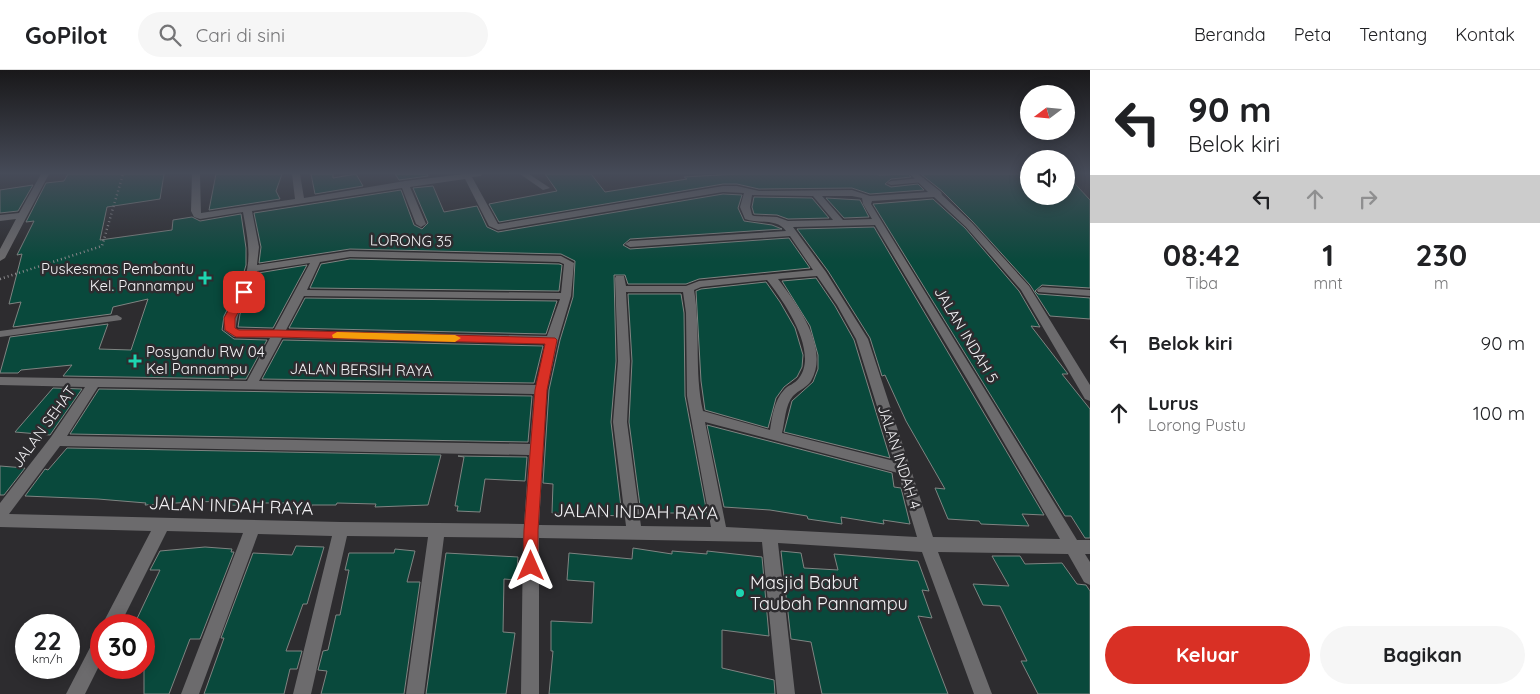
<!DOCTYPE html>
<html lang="id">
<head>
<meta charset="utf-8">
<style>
  :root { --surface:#fff; --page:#f6f6f6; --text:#202124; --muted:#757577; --line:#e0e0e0; --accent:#d93025 }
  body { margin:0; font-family:Quicksand,sans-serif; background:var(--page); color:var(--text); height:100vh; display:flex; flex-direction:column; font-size:19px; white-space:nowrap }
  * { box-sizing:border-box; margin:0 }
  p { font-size:16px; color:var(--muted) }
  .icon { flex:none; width:28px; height:28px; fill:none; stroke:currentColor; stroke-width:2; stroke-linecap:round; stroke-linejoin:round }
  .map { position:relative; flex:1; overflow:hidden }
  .sheet { display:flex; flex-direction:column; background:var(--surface); width:450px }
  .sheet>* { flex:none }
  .guide { background:#fff; color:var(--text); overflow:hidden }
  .needle { width:32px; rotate:254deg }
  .fabs { position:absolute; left:1020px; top:15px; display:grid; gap:10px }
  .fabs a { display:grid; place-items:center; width:55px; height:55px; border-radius:50%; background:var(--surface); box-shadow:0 2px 12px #0003; font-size:25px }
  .speed { position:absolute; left:15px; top:544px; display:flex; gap:10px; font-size:25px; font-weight:700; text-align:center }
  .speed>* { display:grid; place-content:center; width:65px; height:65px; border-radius:50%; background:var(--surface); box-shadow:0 2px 12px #0003; line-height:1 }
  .speed small { font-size:12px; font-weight:400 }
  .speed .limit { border:8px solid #d22; background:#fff; color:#111 }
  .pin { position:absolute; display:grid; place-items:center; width:42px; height:42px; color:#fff; margin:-21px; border-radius:10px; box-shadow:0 2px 8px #0006 }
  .me { position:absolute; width:55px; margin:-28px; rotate:0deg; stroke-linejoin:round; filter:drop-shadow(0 0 4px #0008) }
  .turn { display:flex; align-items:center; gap:18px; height:105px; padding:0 15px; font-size:22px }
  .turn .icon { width:65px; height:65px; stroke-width:2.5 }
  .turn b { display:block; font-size:35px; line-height:42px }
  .lanes { display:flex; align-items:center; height:48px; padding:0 15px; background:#0003; justify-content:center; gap:25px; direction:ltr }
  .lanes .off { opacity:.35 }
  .eta { display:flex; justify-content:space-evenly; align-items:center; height:85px; text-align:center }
  .eta b { font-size:30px; font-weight:700; line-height:35px }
  .cta { display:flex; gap:10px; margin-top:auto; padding:10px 15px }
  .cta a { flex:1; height:58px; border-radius:30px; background:var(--accent); color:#fff; font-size:20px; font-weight:700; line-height:58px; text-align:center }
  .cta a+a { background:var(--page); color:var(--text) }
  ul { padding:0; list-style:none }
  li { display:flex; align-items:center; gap:15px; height:70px; padding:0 15px }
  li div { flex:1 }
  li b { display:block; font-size:19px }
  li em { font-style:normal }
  header { display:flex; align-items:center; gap:30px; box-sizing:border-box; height:70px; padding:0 25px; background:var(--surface); border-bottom:1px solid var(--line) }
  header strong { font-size:24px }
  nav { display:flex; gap:28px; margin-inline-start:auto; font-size:18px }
  .search { width:350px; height:45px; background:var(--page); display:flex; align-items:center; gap:12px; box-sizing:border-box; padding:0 18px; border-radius:28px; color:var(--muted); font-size:19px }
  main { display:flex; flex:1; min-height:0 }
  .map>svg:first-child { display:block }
</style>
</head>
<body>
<header>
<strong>GoPilot</strong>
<div class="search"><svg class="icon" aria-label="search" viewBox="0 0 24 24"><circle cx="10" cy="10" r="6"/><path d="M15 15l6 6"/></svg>Cari di sini</div>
<nav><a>Beranda</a><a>Peta</a><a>Tentang</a><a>Kontak</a></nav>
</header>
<main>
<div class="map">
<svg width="1090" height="624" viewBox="0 0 1090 624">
  <rect width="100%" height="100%" fill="#2d2c2f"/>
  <g fill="#09493c" stroke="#7f8482">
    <path d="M68 104H164L160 129 107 137 100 170 172 160 173 150 192 147 200 151 241 144 246 178V195L241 212 224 246 222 260 234 269 267 270 246 309 63 306 72 295 21 300 18 303H0L10 267 108 254 99 279 131 280 148 229 113 237 111 244 13 257 21 232 9 234 22 184 17 185 34 151 26 152 46 113 64 111Z"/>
    <path d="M216 104H282L276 121 280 129 209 140Z"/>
    <path d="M311 104H333V108L356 104 363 116 315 124Z"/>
    <path d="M395 104H427L428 106 399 110Z"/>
    <path d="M545 104H591L605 122 687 109 684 107 736 104H877L879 105 908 104 911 107 891 109 885 114 891 117 918 114 924 120 870 124 852 118 759 119 737 114H723L499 152 489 134 557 121Z"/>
    <path d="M921 104H1029V126H1066V104L1090 130V218L1042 215 1035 221 1038 224 1090 228V249L1050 246 1030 215 973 152 942 121Z"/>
    <path d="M33 115 18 141 0 143V120Z"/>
    <path d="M433 116 444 142 477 136 487 157 498 162 723 124 742 125 738 138 744 151 772 155 782 159 630 169 623 175 630 179 789 168 810 198 699 209 686 214H628L625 205H614L616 291 611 352 622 446 552 443 553 414 543 413 549 320 560 270 573 227 575 191 561 184 350 179 259 193 261 177 254 143 401 120 414 155 422 159 428 153 413 118Z"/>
    <path d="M754 127 812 128 829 148 788 149 777 145 754 144 752 137Z"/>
    <path d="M826 128 860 130 869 147 844 148Z"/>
    <path d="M933 129 965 158 1019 221 1040 257 1031 256 1068 304H1062L1090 339V468H1085L1071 446H1065L873 134Z"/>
    <path d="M874 157 1044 445 1022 444 1029 456 981 454 979 451 948 449 935 418 945 419 906 351 885 305 882 306 870 268 828 201 797 159Z"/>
    <path d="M350 189 559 194 562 195 559 221 310 218 321 194Z"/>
    <path d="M307 195 273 258 238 257 240 244 258 203Z"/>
    <path d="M816 208 835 236 854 270 890 388 784 362 792 331 813 312 818 299V285L810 256 782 211Z"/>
    <path d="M766 212 780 232 795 258 803 285 802 297 797 307 784 317 776 328 768 358 705 340 701 311 696 221 701 219Z"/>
    <path d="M628 224H681L684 243 685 326 708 449H684L683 443H641L629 352 632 291Z"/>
    <path d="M305 228 557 231 546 264 289 258Z"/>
    <path d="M283 270 543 276 534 313 262 309Z"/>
    <path d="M53 318 82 319 50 365 15 362Z"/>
    <path d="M99 319 532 326 528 372 70 364Z"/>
    <path d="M707 355 892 403 894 417 901 418 910 454 883 450 884 454 841 447 842 454 808 449 807 446 770 440 724 437Z"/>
    <path d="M67 378 441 385 428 435 375 437 376 434 337 433 336 435H312L311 440 288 441 291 433H253L252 436 230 435 232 431 192 432 145 435 146 433 98 429 25 426 45 399 48 400Z"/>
    <path d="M458 386 527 387 525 411 485 409 480 442 457 441 458 436H455L464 387Z"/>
    <path d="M0 396 25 398 4 425H0Z"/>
    <path d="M296 476 324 477 307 534H303L286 581H302L297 599H290L284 624H204L224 568H221L253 483 292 485Z"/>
    <path d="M205 477 232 479 231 482H234L200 569H190L169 624H144V555H134L160 500H150L160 481Z"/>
    <path d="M633 478 672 484V481L707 484V481L762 487 769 566 722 560V598L774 610 775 624H549L553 581H551V551L592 553 594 512 567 510 569 483 632 489Z"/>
    <path d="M395 479 415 481 407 512H420L404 624H321L327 601 318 600 323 581 328 580 336 545H340L349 500H345L349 483H394Z"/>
    <path d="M781 481 801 483 804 498 838 500 834 484 918 491 929 521 922 520 932 548 918 546 948 624H822L811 572 791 569Z"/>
    <path d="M446 483 518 487 516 510 504 509 503 562 515 563 506 624H426Z"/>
    <path d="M992 486H1020L1025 494 1062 493 1077 514 1086 515 1090 521V624H1038L1021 591H1027L1000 536 983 535 973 514 1009 516Z"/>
  </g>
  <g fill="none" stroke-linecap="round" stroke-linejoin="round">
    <path stroke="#8d8c8f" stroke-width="2.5" stroke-dasharray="1 3" stroke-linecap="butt" d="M0 209 102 176 123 104"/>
    <g fill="#6c6b6d" fill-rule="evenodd">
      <path d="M520 104H529L550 118 543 120Z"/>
      <path d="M921 108H924V112L891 115 887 113 891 111Z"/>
      <path d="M117 245 122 248 121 250 0 267V261Z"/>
    </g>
    <g fill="#6c6b6d" fill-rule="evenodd">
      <path d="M41 104H49L5 188 0 191V179L16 149 0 151V145L19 143Z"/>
      <path d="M192 104H200L201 143 295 129 292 104H300L304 128 405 111 464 104H482L481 106 472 107 498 154 723 116H737L759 121 852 120 870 126 928 122 910 104H918L941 122 942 125 972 153 1029 216 1090 315V331L1085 329 1021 220 966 157 934 127 872 131 871 134 1077 470H1090V484H1085L1090 492V515L1084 512 1068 484 938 482 992 624H974L922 482 778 473 795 624H777L762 472 539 468V624H521L523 468 444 467 424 624H406L428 467 347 466 311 624H293L332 466 258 464 199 624H181L243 463 167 461 120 555H102L151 461 0 457V433L51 367 85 317 0 315V307L247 311 270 268 234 267 224 260C224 240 236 231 243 213 253 190 247 165 243 142L200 149 194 147 191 141ZM465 109 489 156 498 160 723 122 744 123 740 137 745 149C758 154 777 148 786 161L630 171 625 174 630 177 790 166 813 200 699 211 686 216H626L624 206H616L615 208 618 291 613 352 626 456 539 455 547 320 558 270 571 226 574 193 561 186 350 181 257 195 259 177 252 141 402 118 416 154 421 157 426 154 410 117ZM752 125 813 126 833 150 788 151 777 147 754 146 752 145 750 137ZM822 126H852L862 128 863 134 872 149 843 150ZM875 155 970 314 1060 469 933 467 868 269 826 202 793 157ZM350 187 559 192 564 194 561 223 307 220 320 192ZM310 193 274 260 236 259C236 238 252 221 257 201ZM817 206 837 235 856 269 894 391 782 363C785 352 785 335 793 326 799 320 806 318 811 311 830 278 797 234 778 209ZM767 210C784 231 819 282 799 308 795 314 788 315 784 320 774 331 772 347 770 360L703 341C694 302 701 260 694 220L701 217ZM626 222H683L686 243 687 326 711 457 641 456 627 352 630 291ZM304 226 560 229 547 266 286 260ZM282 268 545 274 536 315 259 311ZM98 317 534 324 530 374 67 366ZM705 352 898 403 917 467 726 457ZM60 376 529 385 524 454 341 452 9 444Z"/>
      <path d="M1042 217 1090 220V226L1038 222 1037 220Z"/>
      <path d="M101 565V592L85 624H66L95 568Z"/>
    </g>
  </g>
  <linearGradient id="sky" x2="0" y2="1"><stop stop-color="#19181a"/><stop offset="0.54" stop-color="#464b58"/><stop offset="1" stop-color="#464b58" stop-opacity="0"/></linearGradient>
  <rect width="1090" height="191" fill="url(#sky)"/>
  <path fill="#d93025" stroke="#8d1f18" d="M244 219 249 222 235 248V258L239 260H277L555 268 557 270 547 320 538 460V496L536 501 531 503 526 501 523 496 524 460 535 320 545 274 277 267H236L225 260 224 248 239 222Z"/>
  <path fill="#f59e0b" d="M337 262 455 265 461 268 455 272 333 268 332 265Z"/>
  <g fill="#1dd5b1" stroke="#2d2c2f" stroke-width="2">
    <path d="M202.5 200.5h5v5h5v5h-5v5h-5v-5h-5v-5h5z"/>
    <path d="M132.5 283.5h5v5h5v5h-5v5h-5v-5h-5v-5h5z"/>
    <circle cx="740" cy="523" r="5"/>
  </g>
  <g text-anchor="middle" stroke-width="5" stroke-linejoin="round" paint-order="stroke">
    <g font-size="15" fill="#f2f1f4" stroke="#2d2c2f">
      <text transform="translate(411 171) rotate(1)" y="5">LORONG 35</text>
      <text transform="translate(966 265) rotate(59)" y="5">JALAN INDAH 5</text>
      <text transform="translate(361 300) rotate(1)" y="5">JALAN BERSIH RAYA</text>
      <text transform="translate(44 357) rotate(-54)" y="5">JALAN SEHAT</text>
      <text transform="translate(899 387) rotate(72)" y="5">JALAN INDAH 4</text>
    </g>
    <g font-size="15" fill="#f2f1f4" stroke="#2d2c2f" text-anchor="end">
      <text x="194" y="204">Puskesmas Pembantu<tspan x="194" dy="17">Kel. Pannampu</tspan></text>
      <text x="146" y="287" text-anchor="start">Posyandu RW 04<tspan x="146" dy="17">Kel Pannampu</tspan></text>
    </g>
    <g font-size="18" fill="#f2f1f4" stroke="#2d2c2f">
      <text transform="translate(231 436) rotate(2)" y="6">JALAN INDAH RAYA</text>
      <text transform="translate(636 442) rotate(1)" y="6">JALAN INDAH RAYA</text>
    </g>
    <g font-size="18" fill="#f2f1f4" stroke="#2d2c2f" text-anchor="start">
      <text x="750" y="519">Masjid Babut<tspan x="750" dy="21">Taubah Pannampu</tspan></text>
    </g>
  </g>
</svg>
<div class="fabs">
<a><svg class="needle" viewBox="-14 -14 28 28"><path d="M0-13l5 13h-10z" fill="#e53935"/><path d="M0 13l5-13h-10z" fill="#757577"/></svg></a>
<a><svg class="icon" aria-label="sound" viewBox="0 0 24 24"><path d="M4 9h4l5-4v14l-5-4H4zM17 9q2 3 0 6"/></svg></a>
</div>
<div class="speed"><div>22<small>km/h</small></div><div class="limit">30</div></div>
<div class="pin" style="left:244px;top:222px;background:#d93025"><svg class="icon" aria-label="arrive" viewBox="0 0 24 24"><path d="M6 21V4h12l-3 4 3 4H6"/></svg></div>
<svg class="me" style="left:531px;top:496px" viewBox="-20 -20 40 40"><path d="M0-17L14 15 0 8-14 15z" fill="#d93025" stroke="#fff" stroke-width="4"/></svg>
</div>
<section class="sheet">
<div class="guide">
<div class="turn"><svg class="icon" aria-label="left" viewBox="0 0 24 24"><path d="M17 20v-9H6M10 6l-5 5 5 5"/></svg><div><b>90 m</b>Belok kiri</div></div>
<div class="lanes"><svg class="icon" aria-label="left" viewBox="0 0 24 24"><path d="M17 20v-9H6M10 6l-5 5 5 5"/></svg><svg class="icon off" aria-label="ahead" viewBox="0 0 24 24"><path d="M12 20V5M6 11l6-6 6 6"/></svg><svg class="icon off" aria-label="right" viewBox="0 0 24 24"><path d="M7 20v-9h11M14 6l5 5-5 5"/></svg></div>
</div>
<div class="eta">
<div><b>08:42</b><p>Tiba</p></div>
<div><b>1</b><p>mnt</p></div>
<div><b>230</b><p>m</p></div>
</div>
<ul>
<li><svg class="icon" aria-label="left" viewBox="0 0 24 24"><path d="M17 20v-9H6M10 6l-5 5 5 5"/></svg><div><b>Belok kiri</b></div><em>90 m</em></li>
<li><svg class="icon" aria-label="ahead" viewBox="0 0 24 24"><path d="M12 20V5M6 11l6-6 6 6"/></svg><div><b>Lurus</b><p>Lorong Pustu</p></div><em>100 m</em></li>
</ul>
<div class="cta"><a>Keluar</a><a>Bagikan</a></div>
</section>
</main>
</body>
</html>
